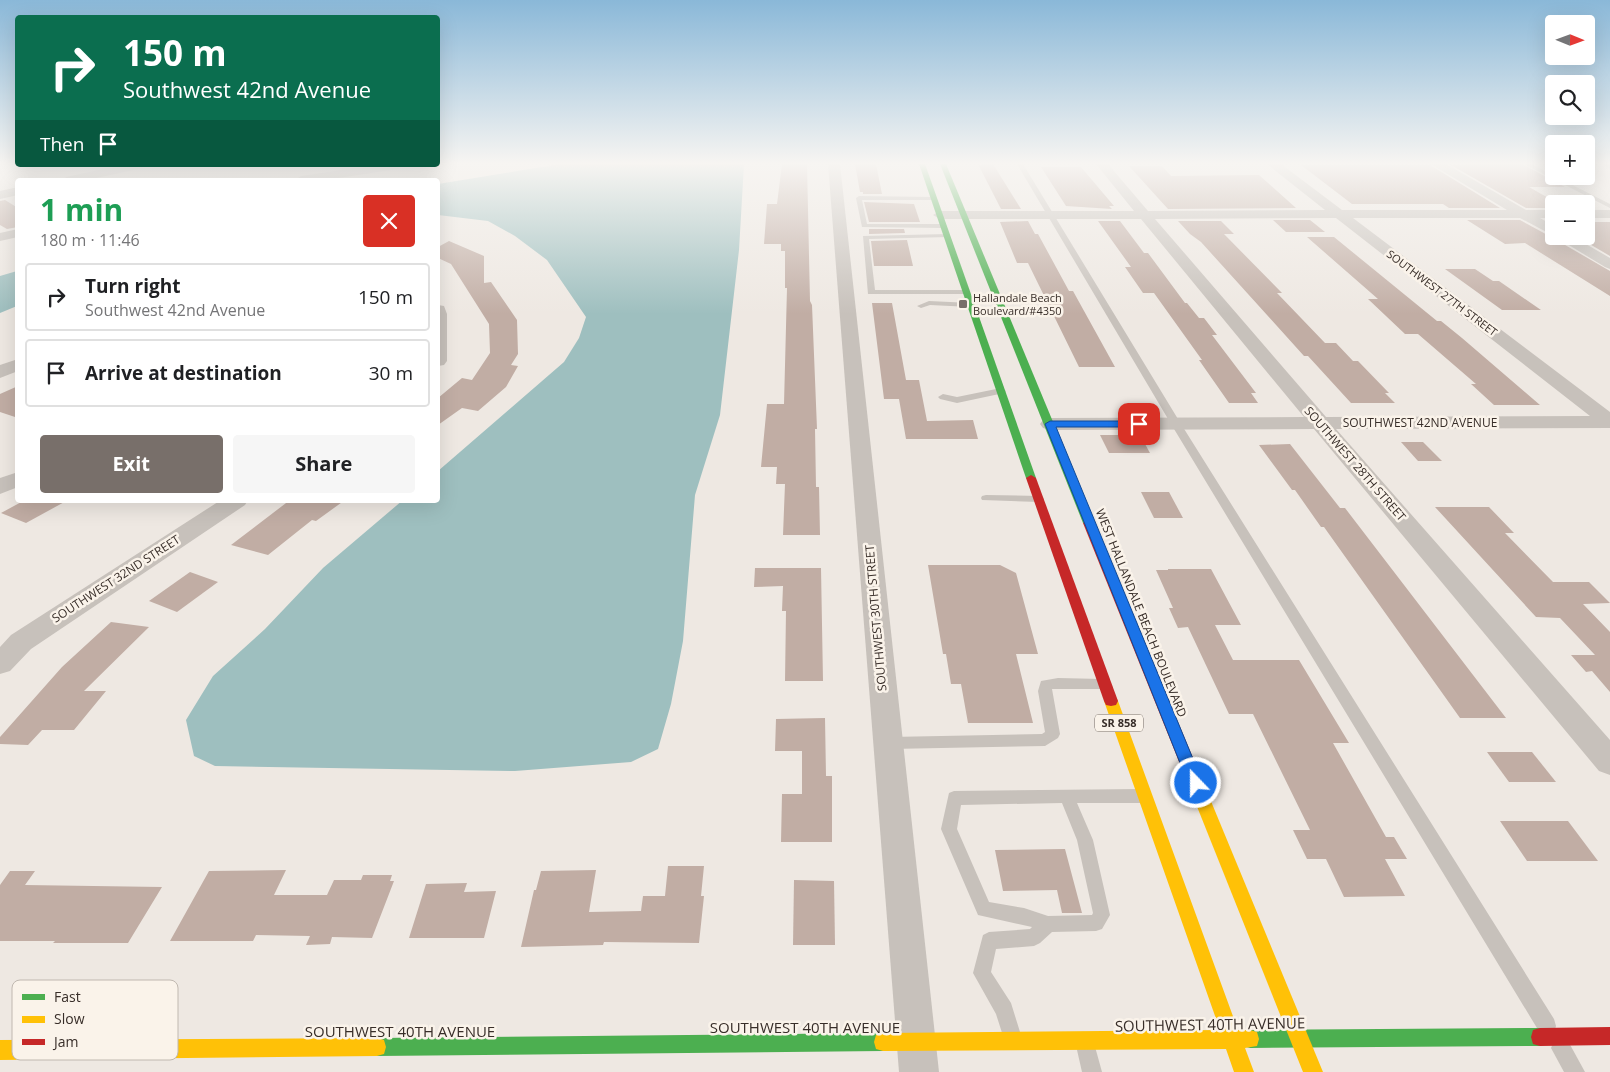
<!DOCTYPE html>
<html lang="en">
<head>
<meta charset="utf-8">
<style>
  :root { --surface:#fff; --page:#f6f6f6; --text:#202124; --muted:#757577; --line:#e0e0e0; --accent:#786f6a }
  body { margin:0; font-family:"Open Sans",sans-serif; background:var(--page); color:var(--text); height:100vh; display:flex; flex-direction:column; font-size:19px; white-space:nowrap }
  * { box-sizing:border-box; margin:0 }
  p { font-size:16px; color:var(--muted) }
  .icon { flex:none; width:28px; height:28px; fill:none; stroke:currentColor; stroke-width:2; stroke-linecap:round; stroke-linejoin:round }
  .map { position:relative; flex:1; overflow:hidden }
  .drawer { position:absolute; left:15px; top:178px; width:425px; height:325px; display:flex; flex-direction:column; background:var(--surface); border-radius:5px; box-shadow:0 5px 20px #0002 }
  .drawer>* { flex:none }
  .top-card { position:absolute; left:15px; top:15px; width:425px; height:152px; border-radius:5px; box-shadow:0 5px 20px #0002; background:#0b6e4f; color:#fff; overflow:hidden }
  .needle { width:32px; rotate:91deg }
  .fabs { position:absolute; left:1545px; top:15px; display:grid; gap:10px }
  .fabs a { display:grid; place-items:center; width:50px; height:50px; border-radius:5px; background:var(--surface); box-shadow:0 5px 20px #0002; font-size:25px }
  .pin { position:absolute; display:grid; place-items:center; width:42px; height:42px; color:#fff; margin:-21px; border-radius:10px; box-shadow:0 2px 8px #0006 }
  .me { position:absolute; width:55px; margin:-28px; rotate:338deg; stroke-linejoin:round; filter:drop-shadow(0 0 4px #0008) }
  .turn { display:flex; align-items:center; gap:18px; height:105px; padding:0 25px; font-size:22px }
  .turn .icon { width:65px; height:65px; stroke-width:2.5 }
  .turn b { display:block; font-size:35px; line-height:42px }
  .then { display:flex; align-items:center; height:48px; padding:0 25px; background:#0003; gap:10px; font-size:19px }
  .round { display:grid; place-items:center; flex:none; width:52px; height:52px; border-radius:5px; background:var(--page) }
  .overview { display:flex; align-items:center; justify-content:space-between; height:85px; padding:0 25px }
  h1 { font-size:30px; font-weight:700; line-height:38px; color:#1e9e55 }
  .cta { display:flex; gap:10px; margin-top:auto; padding:10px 25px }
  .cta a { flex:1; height:58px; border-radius:5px; background:var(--accent); color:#fff; font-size:20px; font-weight:700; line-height:58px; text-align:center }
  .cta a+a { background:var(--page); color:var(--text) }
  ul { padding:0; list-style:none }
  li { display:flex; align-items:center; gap:15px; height:68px; margin:0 10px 8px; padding:0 15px; border:2px solid var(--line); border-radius:5px }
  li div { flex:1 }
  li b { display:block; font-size:19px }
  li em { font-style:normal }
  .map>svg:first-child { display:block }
</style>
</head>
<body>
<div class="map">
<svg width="1610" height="1072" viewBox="0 0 1610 1072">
  <rect width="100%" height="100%" fill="#eee8e2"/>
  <g fill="#9ebfbf">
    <path d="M560 164H744L739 250 720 415 695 495 683 641 671 704 658 749 631 762 515 771 215 766 194 756 186 720 213 676 265 629 323 568 403 500H438V471L564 362 579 338 586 317 547 260 515 236 488 221 438 215V184Z"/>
    <path d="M17 271V306L0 313V276Z"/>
  </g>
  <g fill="#c1ada4">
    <path d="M782 164H807L810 301 812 305 817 429H815L816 487H819L820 535H783L785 484H776L777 467H761L767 404H784L787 288H785V251H781V244H764L767 204H777Z"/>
    <path d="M855 164H876L882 194H863V192H860Z"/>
    <path d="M983 164H993L1021 209H1001L979 166Z"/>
    <path d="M1522 164 1565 187H1529L1559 204H1554V208H1526L1451 165Z"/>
    <path d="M1301 165H1430L1500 208H1449L1443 204H1352Z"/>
    <path d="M1129 166H1162L1171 176 1259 175 1296 208 1168 209Z"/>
    <path d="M1041 167H1081L1114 206H1109L1112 209 1066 206Z"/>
    <path d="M5 200 18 208V227L7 229 0 225V201Z"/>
    <path d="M864 202 914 204 920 222H869Z"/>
    <path d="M1273 220H1310L1325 232H1286Z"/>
    <path d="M1467 220H1520L1553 238 1610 271V296L1525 243 1505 244Z"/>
    <path d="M1586 220 1593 222H1610V256L1576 236H1586Z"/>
    <path d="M1028 221 1035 234H1038L1069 291H1073L1115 367H1079L1028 263H1017L1000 222Z"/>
    <path d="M1098 221H1120L1144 253H1148L1185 303H1187L1199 318H1204L1217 335H1212L1256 393H1251L1258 403H1229L1199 360H1202L1154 293H1143L1125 267H1131Z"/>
    <path d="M1178 221H1221L1234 234H1224L1282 293H1277L1325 343H1336L1353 361H1358L1389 393H1385L1395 403H1351L1308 356H1304L1201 242 1190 234Z"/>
    <path d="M869 229H904L905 233 869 234Z"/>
    <path d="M1307 237H1334L1437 321H1441L1462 338 1540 405H1494L1471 384H1476L1418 334H1405L1368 299H1378Z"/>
    <path d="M907 240 913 266H874L871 241Z"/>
    <path d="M449 241 484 256V283L491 282 517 320 518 354 511 365 518 366 506 387 478 411 462 408 438 425V398L462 378 472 380 490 353 489 324 451 264 438 258V247Z"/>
    <path d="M1445 269H1475L1493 281H1499L1541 310H1502Z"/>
    <path d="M872 303H892L906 380H919L927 421 973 420 978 439H906L899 399H884Z"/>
    <path d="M18 386V418L0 412V394Z"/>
    <path d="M1100 435H1140L1150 453H1109Z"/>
    <path d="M1401 442H1423L1442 461H1418Z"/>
    <path d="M1290 444 1340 508H1345L1506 718H1460L1324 527H1321L1295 490H1292L1259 445Z"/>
    <path d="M1141 492H1169L1183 518H1154Z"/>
    <path d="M25 500H68L26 523 1 513Z"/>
    <path d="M290 500H345L316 521 312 520 268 555 231 545Z"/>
    <path d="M1435 507H1489L1514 533H1505L1553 582H1589L1610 603 1583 604 1610 632V692L1592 671 1586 672 1571 655H1595L1560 618 1536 617Z"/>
    <path d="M928 565H1000L1016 573 1038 654H1016L1033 723H968L961 684H951L946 654H943Z"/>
    <path d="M755 568H821L823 681H785L786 611H782L783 586 754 587Z"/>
    <path d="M1168 569H1211L1241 625H1215L1233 660H1299L1349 743H1333L1386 837H1394L1407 859H1385L1405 896 1344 897 1326 859H1307L1293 830H1310L1253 714H1229L1188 627 1178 628 1169 608H1173L1156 570H1168Z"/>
    <path d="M190 572 218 582 177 612 149 601Z"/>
    <path d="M111 622 149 627 84 691H106L74 730H42L28 745 0 744V737L62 667Z"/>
    <path d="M825 718 826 776H832V842H781L782 794H802V751H775L776 719Z"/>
    <path d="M1487 752H1532L1556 782H1509Z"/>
    <path d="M1500 821H1568L1598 861H1527Z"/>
    <path d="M1065 849 1082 913H1062L1057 890 1003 891 995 850Z"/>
    <path d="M668 866H704L701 896H704L699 943 604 942 603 945 521 947 534 890H536L541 871 596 870 589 912 641 911 643 896H665Z"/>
    <path d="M286 870 274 895H327L334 880H361L363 875H392L390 881H394L372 938 332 937 330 944 306 945 310 936 256 935 253 941H170L209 871Z"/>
    <path d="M10 871H35L25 885 162 887 128 943H53L55 941H0V885Z"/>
    <path d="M794 880 834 881 835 945H793Z"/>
    <path d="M467 883 464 892 496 891 484 938H409L426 884Z"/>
  </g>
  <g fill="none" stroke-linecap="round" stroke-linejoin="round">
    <g fill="#c7c1bb" fill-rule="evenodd">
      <path d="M1017 164H1023L1181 424 1554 1019 1556 1026 1554 1033 1547 1035 1540 1033 1171 424Z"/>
      <path d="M1524 164H1531L1610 204V208Z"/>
      <path d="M859 196 936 197V199L934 200H862L867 224H943L946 226 943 228 862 227 856 198Z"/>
      <path d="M947 234 950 236 949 237 869 239 875 290H969V294H868L863 236Z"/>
      <path d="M929 301 971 303 975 305 971 307 930 305 921 308 917 306Z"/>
      <path d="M1001 388 1006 391 1004 393 957 403 940 399 938 397 943 394 957 397Z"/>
      <path d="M986 495 1039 496 1044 499 1039 502 982 500 981 498 982 496Z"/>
      <path d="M1058 678 1102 679 1107 680 1109 684 1107 688 1102 689H1052L1060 734 1058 738 1045 746 890 749 885 747 883 743 885 739 890 737 1042 734 1045 732 1038 691 1041 681Z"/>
      <path d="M1141 789 1146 791 1149 796 1146 801 1141 803H1077L1093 840 1110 915 1102 929 1096 931 1052 932 1040 943 1034 946 996 949 991 972 1011 1003 1020 1032 1018 1039 1011 1041 1004 1039 996 1014 973 973 983 935 989 932 1030 929 1032 927 978 915 941 829 949 793 954 791ZM1062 803 1077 840 1093 913 1092 915 1048 916 1024 908 989 902 957 829 961 805Z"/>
      <path d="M1561 1038 1568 1041 1585 1072H1564L1551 1048 1554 1041Z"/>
      <path d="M1087 1040 1094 1043 1102 1072H1082L1077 1050 1080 1043Z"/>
    </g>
    <g fill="#c7c1bb" fill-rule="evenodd">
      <path d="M828 164H840L939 1072H899Z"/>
      <path d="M1096 164H1108L1148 211 1325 210 1267 164H1281L1342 210H1507L1431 164H1446L1526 210H1554V218H1540L1554 226V236L1520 218H1353L1610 412V428L1336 429 1610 740V775L1599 771 1314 429 1050 430 1043 428 1040 424 1043 420 1050 418 1304 417 1141 219H940L933 215 940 211H1134ZM1336 218 1590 416 1326 417 1155 219Z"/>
      <path d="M1602 164H1610V169Z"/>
      <path d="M122 165H145L143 168 87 180H64L66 177Z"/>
      <path d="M375 165H404L398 169 325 180H295L301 176Z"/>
      <path d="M18 187V195L0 199V191Z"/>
      <rect x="1586" y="210" width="24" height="8"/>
      <path d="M18 229V237L0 241V233Z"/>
      <path d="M1554 236H1572L1610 258V269L1605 267Z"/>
      <path d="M438 305 444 306 447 314V361L444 365 438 366Z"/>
      <path d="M18 359V371L0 378V365Z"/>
      <path d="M18 472V487L0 494V478Z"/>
      <path d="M221 500H248L245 505 31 649 10 671 0 674V647L11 635Z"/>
    </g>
    <g fill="#4caf50" fill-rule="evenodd">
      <path d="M919 164H925L1036 478 1035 480 1031 481 1026 478Z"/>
      <path d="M940 164H946L1095 523 1093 525 1089 526 1083 523Z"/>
      <path d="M1540 1028 1547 1030 1549 1037 1547 1044 1540 1046 1250 1048 1243 1046 1241 1039 1243 1032 1250 1030Z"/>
      <path d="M883 1033 890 1035 892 1042 890 1049 883 1051 377 1056 370 1054 368 1047 370 1040 377 1038Z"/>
    </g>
    <g fill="#ffc107" fill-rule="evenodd">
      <path d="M1111 696 1116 697 1118 701 1238 1030H1250L1257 1032 1259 1039 1257 1046 1245 1048 1254 1072H1234L1226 1049 883 1051 876 1049 874 1042 876 1035 883 1033 1220 1030 1104 701 1106 697Z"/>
      <path d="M1200 787 1205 789 1208 794 1323 1072H1303L1192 794 1195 789Z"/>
      <path d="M377 1038 384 1040 386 1047 384 1054 377 1056 0 1060V1040Z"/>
    </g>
    <g fill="#c62828" fill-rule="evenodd">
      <path d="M1031 475 1036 478 1118 701 1116 705 1111 706 1106 705 1104 701 1026 478Z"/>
      <path d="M1089 520 1095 523 1208 794 1205 799 1200 801 1195 799 1192 794 1083 523Z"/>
      <path d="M1610 1027V1045L1540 1046 1533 1044 1531 1037 1533 1030 1540 1028Z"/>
    </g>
  </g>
  <linearGradient id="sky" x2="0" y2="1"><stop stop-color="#8ab8d8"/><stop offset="0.52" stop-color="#f7f5f2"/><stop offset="1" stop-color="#f7f5f2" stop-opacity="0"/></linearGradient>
  <rect width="1610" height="314" fill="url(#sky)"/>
  <path fill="#1a73e8" stroke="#114b97" d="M1050 421H1139L1143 424 1139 427H1056L1203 783 1201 788 1196 790 1190 788 1188 783 1045 424Z"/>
  <rect fill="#786f6a" stroke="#faf3ea" stroke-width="2" x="958" y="299" width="10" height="10" rx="2.5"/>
  <g text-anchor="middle" stroke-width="5" stroke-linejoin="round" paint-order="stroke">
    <g font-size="11" fill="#382e29" stroke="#faf3ea">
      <text transform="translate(1442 293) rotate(37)" y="4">SOUTHWEST 27TH STREET</text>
    </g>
    <g font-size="11" fill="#382e29" stroke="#faf3ea" text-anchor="start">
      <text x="973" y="302">Hallandale Beach<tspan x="973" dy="13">Boulevard/#4350</tspan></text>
    </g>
    <rect fill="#faf3ea" stroke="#726963" stroke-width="1" x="1095" y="714.5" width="48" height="17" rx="4"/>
    <g font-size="11" font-weight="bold" fill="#382e29">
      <text x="1119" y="727">SR 858</text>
    </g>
    <g font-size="12" fill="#382e29" stroke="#faf3ea">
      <text x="1420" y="427">SOUTHWEST 42ND AVENUE</text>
      <text transform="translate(1355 464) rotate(49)" y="4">SOUTHWEST 28TH STREET</text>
      <text transform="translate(116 579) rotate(-33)" y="4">SOUTHWEST 32ND STREET</text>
      <text transform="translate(1141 613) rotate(68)" y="4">WEST HALLANDALE BEACH BOULEVARD</text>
      <text transform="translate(876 618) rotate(-95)" y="4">SOUTHWEST 30TH STREET</text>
    </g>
    <g font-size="15" fill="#382e29" stroke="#faf3ea">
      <text transform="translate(1210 1025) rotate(-1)" y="5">SOUTHWEST 40TH AVENUE</text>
      <text x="805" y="1033">SOUTHWEST 40TH AVENUE</text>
      <text x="400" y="1037">SOUTHWEST 40TH AVENUE</text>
    </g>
  </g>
  <rect x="12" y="980" width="166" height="80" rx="8" fill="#faf3ea" stroke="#c0b8b0" stroke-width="1"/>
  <rect x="22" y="994" width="23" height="6" fill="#4caf50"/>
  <rect x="22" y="1016" width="23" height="7" fill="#ffc107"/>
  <rect x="22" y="1039" width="23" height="6" fill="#c62828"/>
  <g font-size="14" fill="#382e29">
    <text x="54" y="1002">Fast</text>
    <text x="54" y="1024">Slow</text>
    <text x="54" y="1047">Jam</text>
  </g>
</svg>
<div class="fabs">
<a><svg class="needle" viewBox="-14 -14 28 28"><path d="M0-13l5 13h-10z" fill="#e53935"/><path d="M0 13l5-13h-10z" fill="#757577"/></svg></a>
<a><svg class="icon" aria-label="search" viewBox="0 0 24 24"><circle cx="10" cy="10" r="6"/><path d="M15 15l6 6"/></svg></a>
<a>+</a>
<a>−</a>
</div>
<div class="pin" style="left:1139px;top:424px;background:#d93025"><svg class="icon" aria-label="arrive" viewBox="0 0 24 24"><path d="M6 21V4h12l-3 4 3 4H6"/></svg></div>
<svg class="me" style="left:1196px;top:783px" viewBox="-20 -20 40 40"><circle r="17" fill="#1a73e8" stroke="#fff" stroke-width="3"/><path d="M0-11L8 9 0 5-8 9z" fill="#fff"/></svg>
<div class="top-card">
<div class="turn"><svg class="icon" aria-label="right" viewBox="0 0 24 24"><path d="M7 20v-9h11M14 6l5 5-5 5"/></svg><div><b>150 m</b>Southwest 42nd Avenue</div></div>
<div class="then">Then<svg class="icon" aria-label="arrive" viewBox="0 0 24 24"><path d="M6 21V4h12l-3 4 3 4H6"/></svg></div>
</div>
<section class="drawer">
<div class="overview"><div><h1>1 min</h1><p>180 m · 11:46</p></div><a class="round" style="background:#d93025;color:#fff"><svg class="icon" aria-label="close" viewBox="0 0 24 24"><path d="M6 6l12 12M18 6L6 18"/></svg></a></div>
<ul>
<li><svg class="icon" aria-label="right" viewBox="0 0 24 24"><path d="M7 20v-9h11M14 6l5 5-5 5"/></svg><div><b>Turn right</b><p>Southwest 42nd Avenue</p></div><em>150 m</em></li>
<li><svg class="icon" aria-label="arrive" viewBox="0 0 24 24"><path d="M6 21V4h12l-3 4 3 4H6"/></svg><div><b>Arrive at destination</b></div><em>30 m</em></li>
</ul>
<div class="cta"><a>Exit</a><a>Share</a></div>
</section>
</div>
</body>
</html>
